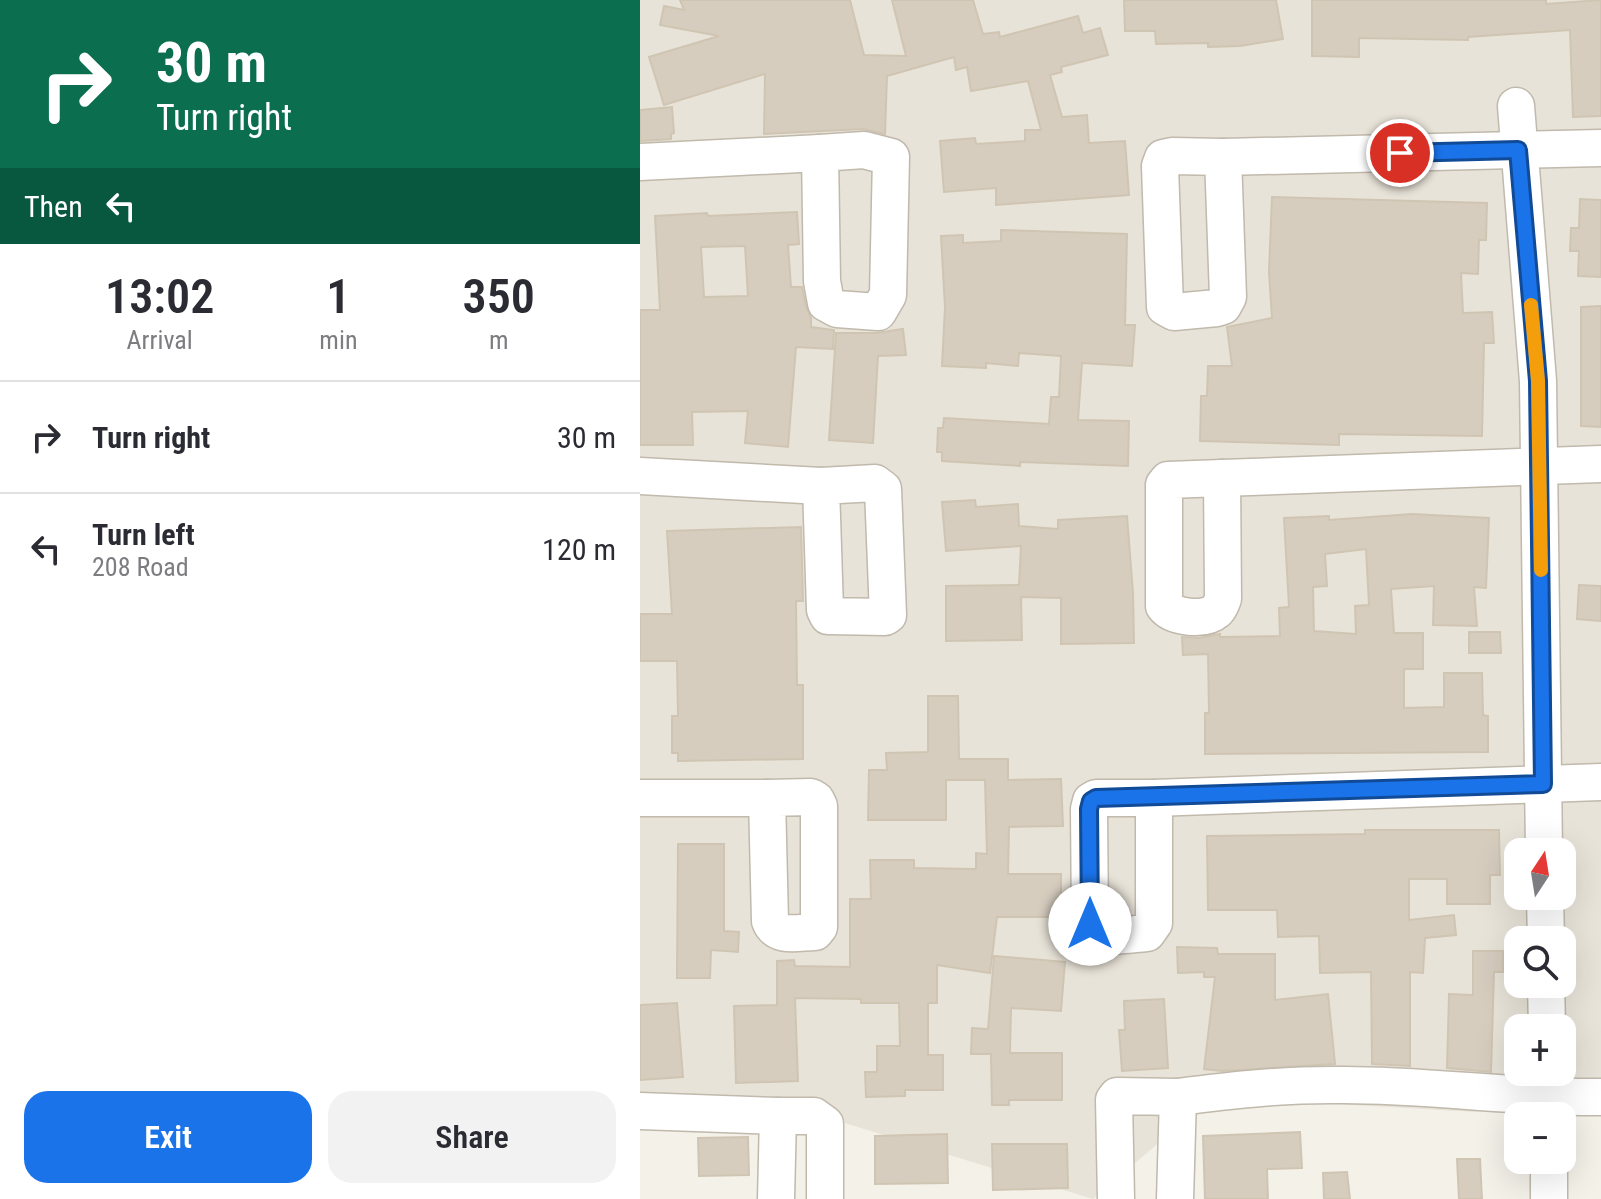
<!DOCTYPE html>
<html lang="en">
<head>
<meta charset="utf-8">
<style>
  :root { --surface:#fff; --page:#f2f2f3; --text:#2b2b33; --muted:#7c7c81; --line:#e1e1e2; --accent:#1a73e8 }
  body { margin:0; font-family:"Roboto Condensed",sans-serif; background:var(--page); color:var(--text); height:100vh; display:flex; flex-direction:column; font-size:30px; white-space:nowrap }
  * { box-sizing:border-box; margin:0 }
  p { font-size:26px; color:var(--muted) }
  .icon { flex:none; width:44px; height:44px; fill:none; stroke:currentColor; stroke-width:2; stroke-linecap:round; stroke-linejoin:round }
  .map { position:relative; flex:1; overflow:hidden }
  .side { display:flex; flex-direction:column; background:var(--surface); width:640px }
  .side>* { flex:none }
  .banner { background:#0b6e4f; color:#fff; overflow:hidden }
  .needle { width:52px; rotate:12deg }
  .tools { position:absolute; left:864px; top:838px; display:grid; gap:16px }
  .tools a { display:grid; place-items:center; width:72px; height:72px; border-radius:16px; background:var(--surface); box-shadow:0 8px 32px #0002; font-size:40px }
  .pin { position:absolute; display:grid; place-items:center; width:68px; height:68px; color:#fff; margin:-34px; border:4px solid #fff; border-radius:50%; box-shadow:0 2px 8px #0007 }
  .me { position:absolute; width:88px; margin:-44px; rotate:0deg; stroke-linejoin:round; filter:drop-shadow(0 0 6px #0008) }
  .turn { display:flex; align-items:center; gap:28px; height:168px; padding:0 24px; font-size:36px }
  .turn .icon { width:104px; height:104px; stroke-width:2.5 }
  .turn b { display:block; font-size:56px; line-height:68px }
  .then { display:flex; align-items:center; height:76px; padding:0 24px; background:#0003; gap:16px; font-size:30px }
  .eta { display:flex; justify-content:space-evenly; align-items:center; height:136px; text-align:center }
  .eta b { font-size:48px; font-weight:600; line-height:56px }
  .primary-button { display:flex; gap:16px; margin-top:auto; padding:16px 24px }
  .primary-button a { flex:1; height:92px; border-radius:24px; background:var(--accent); color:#fff; font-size:32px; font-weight:600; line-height:92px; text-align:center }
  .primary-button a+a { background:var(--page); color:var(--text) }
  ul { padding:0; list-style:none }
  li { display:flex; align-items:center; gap:24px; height:112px; padding:0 24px; border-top:2px solid var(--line) }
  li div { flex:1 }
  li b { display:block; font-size:30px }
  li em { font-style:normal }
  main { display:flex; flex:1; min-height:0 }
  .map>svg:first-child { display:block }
</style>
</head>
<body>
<main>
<section class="side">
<div class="banner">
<div class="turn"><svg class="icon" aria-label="right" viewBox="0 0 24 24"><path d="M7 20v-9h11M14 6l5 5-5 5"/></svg><div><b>30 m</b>Turn right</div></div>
<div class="then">Then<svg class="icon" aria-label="left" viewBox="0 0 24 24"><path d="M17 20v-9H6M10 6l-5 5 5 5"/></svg></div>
</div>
<div class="eta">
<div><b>13:02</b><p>Arrival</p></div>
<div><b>1</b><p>min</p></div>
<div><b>350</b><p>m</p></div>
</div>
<ul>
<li><svg class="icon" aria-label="right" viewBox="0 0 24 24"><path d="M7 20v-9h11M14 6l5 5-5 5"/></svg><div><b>Turn right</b></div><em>30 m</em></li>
<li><svg class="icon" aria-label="left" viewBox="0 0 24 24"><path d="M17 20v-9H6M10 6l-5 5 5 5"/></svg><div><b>Turn left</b><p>208 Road</p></div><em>120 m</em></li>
</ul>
<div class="primary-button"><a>Exit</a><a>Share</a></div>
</section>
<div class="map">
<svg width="961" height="1199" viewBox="0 0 961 1199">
  <rect width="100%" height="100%" fill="#f4f1e9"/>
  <path fill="#e8e3d8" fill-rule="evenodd" d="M0 0H961V1091L835 1112 643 1101 556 1111 453 1199 116 1096 0 1103ZM878 852H922V896H878ZM878 940H922V984H878ZM878 1028H922V1072H878Z"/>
  <g fill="#d6cdbf" stroke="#d0c5b2" stroke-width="2" fill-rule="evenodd">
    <path d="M40 0H210L224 55 266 56 252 0H333L343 34 359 32 360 37 438 16 443 33 460 28 468 55 421 67 422 72 410 75 422 117 447 115 449 143 485 141 489 195 356 205V188L304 192 300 141 335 138 336 144 385 141V130H401L388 81 331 91 327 67 316 70 314 57 247 76 245 134 223 129 124 134 125 74 24 105 9 57 79 36 20 25 24 6 44 10Z"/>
    <path d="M484 0H636L643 39 600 46 568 47V43L516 44 515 31H485Z"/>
    <path d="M672 0H906V4L961 0V116L933 117 930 30 828 37V40L719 38V57L672 56Z"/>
    <path d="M32 107 34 133 31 134V139L0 141V110Z"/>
    <path d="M632 197 847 203 846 240H839L838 274 821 273 823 313 852 312 854 343H844L842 436 699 434V445L560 441 561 396H567L568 366H592L587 327 632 318 629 272Z"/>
    <path d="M940 199 961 200V277L938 276 939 251H930L931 228H939Z"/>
    <path d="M157 212 159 244 148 245 151 287H162L166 307 171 318V327L194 330 193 349 156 347 148 447 105 443 108 411 52 412 53 445H0V310H20L15 216 67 213 68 216ZM105 246 108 296 64 297 61 247Z"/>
    <path d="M361 230 487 234 485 325H495L492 366 442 363 438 420 489 421 488 466 380 462V466L302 461V452H297L298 428H303L304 418 409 424 411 397H419L421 356 379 353 378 366 346 363V368L302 366 305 307 301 236 323 235V243L361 241Z"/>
    <path d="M961 306V427L941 426V307Z"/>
    <path d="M263 329 266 355 238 356 233 443 189 440 196 333H236Z"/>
    <path d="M335 500 336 507 378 504 379 526 418 529V520L487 516 493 593 494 643 421 644V598L381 597 382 640 306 641V586L379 585 381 546 306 551 302 502Z"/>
    <path d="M772 514 849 518 846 588 834 587 837 626 793 625 794 586 751 589 754 633H783V669H764V708L804 707V673H842L843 715 848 716V752L565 754V713H569L568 654 543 655 542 637 559 638 580 634V637L640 636 639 608 649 607 644 518 689 516V520ZM726 549 729 605 715 606 716 634 674 631 673 587 687 586 685 554Z"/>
    <path d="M161 527 163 601H156L157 685H163V759L38 761V753H32V716H38L37 661H0V614H32L27 531Z"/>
    <path d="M939 585 961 586V621L937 619Z"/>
    <path d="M829 632H860L861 653H829Z"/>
    <path d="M288 696H318L319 759H368V780L421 779 423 826 369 827 368 874H421V917H357L350 973 297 965V1003H288V1055H303V1090H265V1096L226 1097 225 1072H237V1046H260L259 1003H221V999L155 998 158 1081 96 1083 94 1006 137 1005V961L154 960 155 966 210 967V899H231L230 860H274V868L336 869V853L347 854 345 780H306V820H228L229 770H247L246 753 288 752Z"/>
    <path d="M725 830H859L860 875H850V904H807V879H769V920L814 915 816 935 785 938 783 973 770 972V1066L732 1064 731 972 680 973 679 936 638 937 637 910H568L567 836 725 834Z"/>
    <path d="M38 844H84V931L99 932 98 952 71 950 70 978H37Z"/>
    <path d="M537 947 577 948 578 954H635V1000L688 994 695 1064 582 1071 564 1069 575 977H564V972L538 973Z"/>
    <path d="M833 951H863V972H854L851 1072 807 1068 809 994 833 995Z"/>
    <path d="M354 956 425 962 421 1011 371 1008 370 1053H422V1100H369V1105H352L351 1054H331L332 1028 348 1029Z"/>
    <path d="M524 999 528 1068 482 1071 479 1030H485L484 1001Z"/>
    <path d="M37 1003 43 1077 0 1080V1005Z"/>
    <path d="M660 1132 662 1168 627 1169 628 1199H565L563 1136Z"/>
    <path d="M307 1134 308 1183 235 1184V1136Z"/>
    <path d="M108 1137 109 1175 59 1176 58 1138Z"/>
    <path d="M352 1144H427L428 1188 353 1190Z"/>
    <path d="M817 1159H840L842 1199H819Z"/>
    <path d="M707 1172 710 1199H684L683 1173Z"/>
  </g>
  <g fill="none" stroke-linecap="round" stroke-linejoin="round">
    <defs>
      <g id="minor">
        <path d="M876 106 898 381 904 852"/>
        <path d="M224 150 251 157 248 295 238 312 197 309 186 303 182 281 180 153Z"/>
        <path d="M532 156 583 157 588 297 583 306 577 308 534 312 525 307 520 166 523 158Z"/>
        <path d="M583 157 961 148"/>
        <path d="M0 162 180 153"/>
        <path d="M0 476 181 486"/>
        <path d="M582 478 961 464"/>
        <path d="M582 478 583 599C581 603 580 608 576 611 565 621 533 618 524 606V485L528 480Z"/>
        <path d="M235 483 243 489 248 615 245 617 188 616 185 610 181 486Z"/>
        <path d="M171 797 176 800 179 806V927L175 932C159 932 137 939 130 921L127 798Z"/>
        <path d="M0 798H127"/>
        <path d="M456 798H514V923L507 933C488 934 460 942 450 924L449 809 451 801Z"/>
        <path d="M514 798 961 782"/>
        <path d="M905 896 906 940"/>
        <path d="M906 984 907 1028"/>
        <path d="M538 1097C593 1090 648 1084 704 1085 790 1085 875 1098 961 1097"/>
        <path d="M0 1111 138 1116"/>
        <path d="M909 1160V1199"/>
        <path d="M136 1199 138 1116H174L185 1124V1199"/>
        <path d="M476 1199 474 1100 477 1096 538 1097 535 1199"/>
      </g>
    </defs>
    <use href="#minor" stroke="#c0b9ac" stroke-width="39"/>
    <use href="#minor" stroke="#fff" stroke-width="36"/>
  </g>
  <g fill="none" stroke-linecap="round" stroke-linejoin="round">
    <defs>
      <path id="route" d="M450 924 449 809 451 801 456 798 903 784 898 381 878 150 760 153"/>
    </defs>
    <use href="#route" stroke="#114b97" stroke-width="20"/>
    <use href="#route" stroke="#1a73e8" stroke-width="14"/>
    <path stroke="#f59e0b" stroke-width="14" d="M891 305 898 381 901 570"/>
  </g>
</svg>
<div class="tools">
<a><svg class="needle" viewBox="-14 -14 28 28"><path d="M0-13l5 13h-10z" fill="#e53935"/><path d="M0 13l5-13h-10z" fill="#7c7c81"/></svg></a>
<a><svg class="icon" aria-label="search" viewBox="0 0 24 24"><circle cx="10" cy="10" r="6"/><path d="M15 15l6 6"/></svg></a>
<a>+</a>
<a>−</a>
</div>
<div class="pin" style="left:760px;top:153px;background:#d93025"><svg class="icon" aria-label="arrive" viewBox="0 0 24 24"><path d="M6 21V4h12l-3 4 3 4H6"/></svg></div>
<svg class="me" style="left:450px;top:924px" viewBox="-20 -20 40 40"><circle r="19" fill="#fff"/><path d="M0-13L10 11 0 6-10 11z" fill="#1a73e8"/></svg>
</div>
</main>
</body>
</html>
